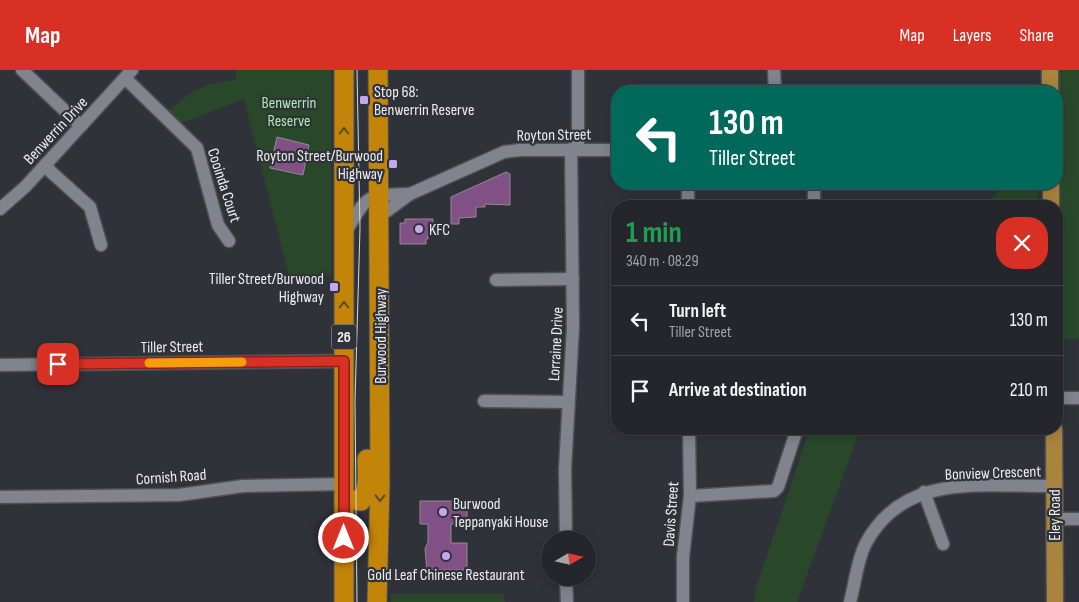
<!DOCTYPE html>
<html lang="en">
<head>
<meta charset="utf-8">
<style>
  :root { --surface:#24262b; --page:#303237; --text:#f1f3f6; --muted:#a3a5a9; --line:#414347; --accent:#d93025 }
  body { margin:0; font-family:"Sofia Sans Condensed",sans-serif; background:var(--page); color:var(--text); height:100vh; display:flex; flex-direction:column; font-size:19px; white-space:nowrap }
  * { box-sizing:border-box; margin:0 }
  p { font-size:16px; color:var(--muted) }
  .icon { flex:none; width:28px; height:28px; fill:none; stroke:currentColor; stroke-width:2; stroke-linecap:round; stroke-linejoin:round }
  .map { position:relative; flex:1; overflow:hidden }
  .details { position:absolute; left:611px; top:130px; width:452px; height:235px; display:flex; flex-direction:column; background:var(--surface); border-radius:20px; box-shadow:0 2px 12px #0003,0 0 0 1px var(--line) }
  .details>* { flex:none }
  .top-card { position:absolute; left:611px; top:15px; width:452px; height:105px; border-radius:20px; box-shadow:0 2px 12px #0003,0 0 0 1px var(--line); background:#00695c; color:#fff; overflow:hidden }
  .needle { width:32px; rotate:81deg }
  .controls { position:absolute; left:541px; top:461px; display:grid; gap:10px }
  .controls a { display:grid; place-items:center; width:55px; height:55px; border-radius:50%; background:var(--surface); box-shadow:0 2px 12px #0003,0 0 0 1px var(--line); font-size:25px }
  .pin { position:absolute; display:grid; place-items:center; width:42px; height:42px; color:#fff; margin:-21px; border-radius:10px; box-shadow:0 2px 8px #0006 }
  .me { position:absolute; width:55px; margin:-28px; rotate:0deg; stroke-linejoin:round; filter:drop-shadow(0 0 4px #0008) }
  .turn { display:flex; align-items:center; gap:18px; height:105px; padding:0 15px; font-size:22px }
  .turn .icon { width:65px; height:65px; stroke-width:2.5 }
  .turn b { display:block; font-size:35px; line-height:42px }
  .round { display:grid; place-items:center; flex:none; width:52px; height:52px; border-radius:20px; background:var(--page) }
  .overview { display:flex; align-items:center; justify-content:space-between; height:85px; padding:0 15px }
  h1 { font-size:30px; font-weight:700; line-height:38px; color:#1e9e55 }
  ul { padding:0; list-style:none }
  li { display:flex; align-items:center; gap:15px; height:70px; padding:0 15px; border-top:1px solid var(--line) }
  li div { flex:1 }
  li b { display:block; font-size:19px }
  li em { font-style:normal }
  header { display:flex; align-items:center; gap:30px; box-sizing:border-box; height:70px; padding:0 25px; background:var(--accent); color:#fff }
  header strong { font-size:24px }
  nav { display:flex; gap:28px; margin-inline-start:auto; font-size:18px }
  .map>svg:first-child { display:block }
</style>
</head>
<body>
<header>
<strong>Map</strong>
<nav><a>Map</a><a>Layers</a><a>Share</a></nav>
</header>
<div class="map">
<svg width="1079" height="532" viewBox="0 0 1079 532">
  <rect width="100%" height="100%" fill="#303239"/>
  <g fill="#29482a">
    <path d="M235 0H331V205L289 206 244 29 182 53 169 41C190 21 207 12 236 10Z"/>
    <path d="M1057 0H1079V269H1063Z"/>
    <path d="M1004 114H1038V136H986Z"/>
    <path d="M810 359H880L860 360 797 532H754L757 515Z"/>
    <path d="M391 524H504L505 532H391Z"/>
  </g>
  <g fill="#815186" stroke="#908a91">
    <path d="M277 67 309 75 303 105 270 98Z"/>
    <path d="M506 102 510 104V135L485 134V137H476V147L459 148V154H451V127Z"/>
    <path d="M405 149H433V160L428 161V169H426V174H400V153H405Z"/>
    <path d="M420 431H467V454H451V473H467V500H427L425 479 428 472V454H420Z"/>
  </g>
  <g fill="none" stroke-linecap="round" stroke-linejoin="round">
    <defs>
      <g id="minor">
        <path d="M22 0 81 56"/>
        <path d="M774 0 775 21"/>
        <path d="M125 8 197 78 218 155 229 171"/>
        <path d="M578 80V0"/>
        <path d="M46 94 50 101 90 137 101 175"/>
        <path d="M688 114V136"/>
        <path d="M814 114V136"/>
        <path d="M0 139 26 116 132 0"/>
        <path d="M380 146 410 124 504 82 520 80H618"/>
        <path d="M345 163C368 125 364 125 410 124"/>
        <path d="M496 210 573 209"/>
        <path d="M0 295 344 291"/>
        <path d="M1058 328H1079"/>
        <path d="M484 331 568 332"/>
        <path d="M924 422 943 474"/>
        <path d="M690 426 774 421 778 417 797 359"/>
        <path d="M0 427 179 425 243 416 344 414"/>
        <path d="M1055 449H1079"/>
        <path d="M566 470 565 399 573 257 571 79"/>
        <path d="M566 508 567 532"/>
        <path d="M683 532V487L690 426 689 359"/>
        <path d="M850 532C855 514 857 490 866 473 905 401 984 417 1054 416"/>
      </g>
      <g id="major">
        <path d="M1050 0V21"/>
        <path d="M1051 114V136"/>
        <path d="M1054 359 1055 532"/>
      </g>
      <g id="highway">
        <path d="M344 429 361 431C370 419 367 403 367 389"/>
        <path d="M344 532V0"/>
        <path d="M377 532 380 413 378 0"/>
      </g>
    </defs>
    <use href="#minor" stroke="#4f5156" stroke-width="15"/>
    <use href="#major" stroke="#4f5156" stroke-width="19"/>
    <use href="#highway" stroke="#4f5156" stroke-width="21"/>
    <use href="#minor" stroke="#81848c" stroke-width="12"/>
    <use href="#major" stroke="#a9843e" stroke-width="16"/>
    <use href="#highway" stroke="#c3840a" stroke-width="19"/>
    <path stroke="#d9dade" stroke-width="1" d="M357 532 355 331 360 158 357 0"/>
  </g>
  <defs><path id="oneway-chevron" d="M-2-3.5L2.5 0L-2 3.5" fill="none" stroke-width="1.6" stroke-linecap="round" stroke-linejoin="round" transform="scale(1.25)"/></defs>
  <g stroke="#5c4b2b">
    <use href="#oneway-chevron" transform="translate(344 61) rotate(-90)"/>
    <use href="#oneway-chevron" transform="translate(344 235) rotate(-90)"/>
    <use href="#oneway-chevron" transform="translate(380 428) rotate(91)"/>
  </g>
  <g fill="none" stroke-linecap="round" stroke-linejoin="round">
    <defs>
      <path id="route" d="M58 294 344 291V468"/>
    </defs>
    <use href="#route" stroke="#8d1f18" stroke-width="12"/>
    <use href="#route" stroke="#d93025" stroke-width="9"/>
    <path stroke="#f59e0b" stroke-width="9" d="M149 293 242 292"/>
  </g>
  <g fill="#c4a7f1" stroke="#303239" stroke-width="2">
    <rect x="359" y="25" width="10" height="10" rx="2.5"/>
    <rect x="388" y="89" width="10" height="10" rx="2.5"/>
    <circle cx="419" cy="159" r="5"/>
    <rect x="329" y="212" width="10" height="10" rx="2.5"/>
    <circle cx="443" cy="442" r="5"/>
    <circle cx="446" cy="486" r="5"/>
  </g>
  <g text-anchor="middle" stroke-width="4.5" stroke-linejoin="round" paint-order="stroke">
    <rect fill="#303239" stroke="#b4b5ba" stroke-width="1" x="331.5" y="254.5" width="25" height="25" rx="4"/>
    <g font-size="15" font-weight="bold" fill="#ecedf1">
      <text x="344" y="272">26</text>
    </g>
    <g font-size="16" fill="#ecedf1" stroke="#303239" text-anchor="start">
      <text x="374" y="27">Stop 68:<tspan x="374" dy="18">Benwerrin Reserve</tspan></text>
      <text x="383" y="91" text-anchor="end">Royton Street/Burwood<tspan x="383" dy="18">Highway</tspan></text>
      <text x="429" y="165">KFC</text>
      <text x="324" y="214" text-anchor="end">Tiller Street/Burwood<tspan x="324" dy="18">Highway</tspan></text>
      <text x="453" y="439">Burwood<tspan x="453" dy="18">Teppanyaki House</tspan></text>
      <text x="446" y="510" text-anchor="middle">Gold Leaf Chinese Restaurant</text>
    </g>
    <g font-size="16" fill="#a4f2a5" stroke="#303239">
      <text x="289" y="38">Benwerrin<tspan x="289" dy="18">Reserve</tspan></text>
    </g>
    <g font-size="16" fill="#ecedf1" stroke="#303239">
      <text transform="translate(55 60) rotate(-47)" y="6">Benwerrin Drive</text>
      <text transform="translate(554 64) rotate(-1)" y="6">Royton Street</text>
      <text transform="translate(225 115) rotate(72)" y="6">Cooinda Court</text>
      <text transform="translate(380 266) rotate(-90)" y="6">Burwood Highway</text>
      <text transform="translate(555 274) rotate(-87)" y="6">Lorraine Drive</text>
      <text transform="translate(172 276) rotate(-1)" y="6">Tiller Street</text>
      <text transform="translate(993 402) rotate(-2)" y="6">Bonview Crescent</text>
      <text transform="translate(171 406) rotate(-4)" y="6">Cornish Road</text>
      <text transform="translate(670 444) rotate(-86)" y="6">Davis Street</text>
      <text transform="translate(1054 445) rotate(-90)" y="6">Eley Road</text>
    </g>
  </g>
</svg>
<div class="controls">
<a><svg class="needle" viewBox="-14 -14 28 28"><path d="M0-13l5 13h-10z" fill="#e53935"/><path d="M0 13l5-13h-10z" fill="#a3a5a9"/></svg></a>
</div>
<div class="pin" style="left:58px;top:294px;background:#d93025"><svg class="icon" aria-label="arrive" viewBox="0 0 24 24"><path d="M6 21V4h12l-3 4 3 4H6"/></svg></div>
<svg class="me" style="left:344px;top:468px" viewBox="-20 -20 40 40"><circle r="17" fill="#d93025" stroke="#fff" stroke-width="3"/><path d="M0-11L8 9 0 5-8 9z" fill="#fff"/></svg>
<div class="top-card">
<div class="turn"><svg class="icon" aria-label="left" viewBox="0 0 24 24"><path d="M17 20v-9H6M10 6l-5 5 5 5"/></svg><div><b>130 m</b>Tiller Street</div></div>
</div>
<section class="details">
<div class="overview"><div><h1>1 min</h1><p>340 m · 08:29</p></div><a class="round" style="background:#d93025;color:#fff"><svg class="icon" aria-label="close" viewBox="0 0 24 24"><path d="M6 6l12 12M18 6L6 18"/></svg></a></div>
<ul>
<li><svg class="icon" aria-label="left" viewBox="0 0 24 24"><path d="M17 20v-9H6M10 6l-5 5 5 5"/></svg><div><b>Turn left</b><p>Tiller Street</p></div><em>130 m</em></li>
<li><svg class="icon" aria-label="arrive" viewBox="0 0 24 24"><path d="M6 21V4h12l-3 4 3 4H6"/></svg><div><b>Arrive at destination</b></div><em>210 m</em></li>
</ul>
</section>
</div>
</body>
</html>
